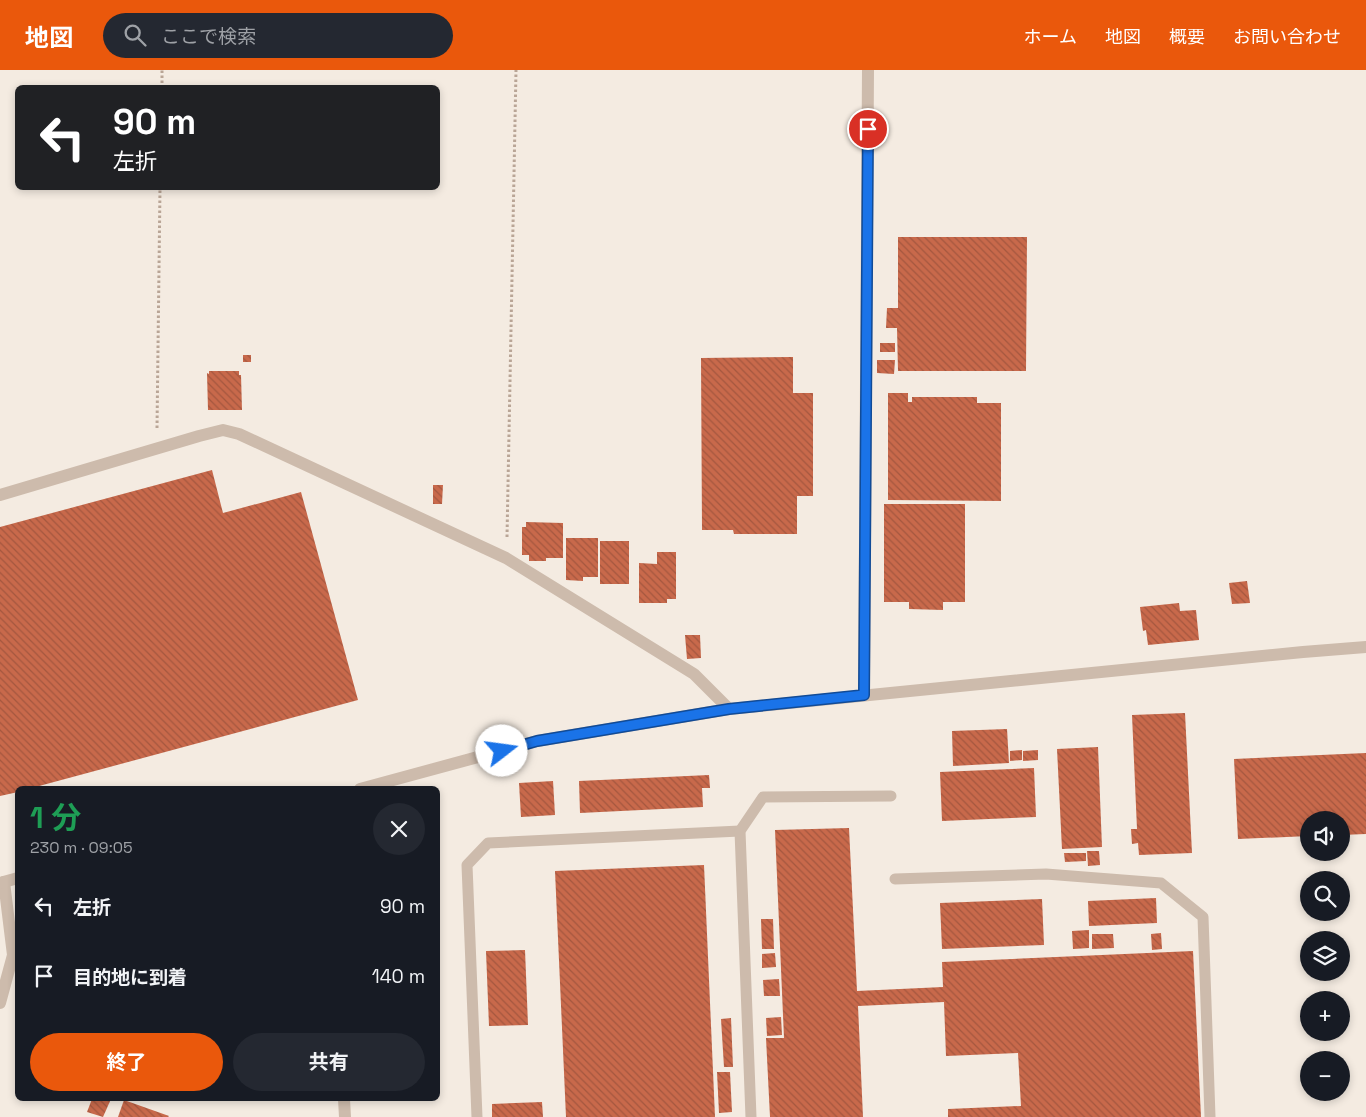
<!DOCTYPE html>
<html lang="ja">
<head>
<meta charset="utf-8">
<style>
  :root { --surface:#171b24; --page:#242831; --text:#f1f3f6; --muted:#9ea1a6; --accent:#ea580c }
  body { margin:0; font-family:"Space Grotesk","Noto Sans JP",sans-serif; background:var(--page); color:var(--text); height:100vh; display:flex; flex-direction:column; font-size:19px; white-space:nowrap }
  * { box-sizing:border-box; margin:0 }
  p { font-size:16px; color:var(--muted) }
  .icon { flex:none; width:28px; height:28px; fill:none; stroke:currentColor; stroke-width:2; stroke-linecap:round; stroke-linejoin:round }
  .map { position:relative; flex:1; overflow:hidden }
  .drawer { position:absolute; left:15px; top:716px; width:425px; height:315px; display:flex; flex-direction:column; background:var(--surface); border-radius:8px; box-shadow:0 2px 8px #0003 }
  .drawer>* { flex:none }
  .top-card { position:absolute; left:15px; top:15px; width:425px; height:105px; border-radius:8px; box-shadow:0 2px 8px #0003; background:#202124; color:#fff; overflow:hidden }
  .buttons { position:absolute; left:1300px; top:741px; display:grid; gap:10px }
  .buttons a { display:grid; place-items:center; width:50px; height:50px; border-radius:50%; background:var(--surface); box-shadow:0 2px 8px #0003; font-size:25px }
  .pin { position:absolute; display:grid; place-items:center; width:42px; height:42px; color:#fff; margin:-21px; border:2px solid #fff; border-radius:50%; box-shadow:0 1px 5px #0007 }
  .me { position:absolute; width:55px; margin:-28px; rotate:75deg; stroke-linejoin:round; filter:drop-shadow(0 0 4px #0008) }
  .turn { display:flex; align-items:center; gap:18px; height:105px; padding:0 15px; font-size:22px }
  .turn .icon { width:65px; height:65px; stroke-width:2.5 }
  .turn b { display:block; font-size:35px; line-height:42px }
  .round { display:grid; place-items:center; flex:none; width:52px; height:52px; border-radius:26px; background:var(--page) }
  .head { display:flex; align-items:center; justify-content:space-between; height:85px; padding:0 15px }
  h1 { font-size:30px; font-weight:700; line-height:38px; color:#1e9e55 }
  .cta { display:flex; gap:10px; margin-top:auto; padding:10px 15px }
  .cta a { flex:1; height:58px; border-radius:30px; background:var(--accent); color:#fff; font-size:20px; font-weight:700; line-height:58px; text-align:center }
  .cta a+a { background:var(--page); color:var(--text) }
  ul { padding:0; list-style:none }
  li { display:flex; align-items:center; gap:15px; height:70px; padding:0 15px }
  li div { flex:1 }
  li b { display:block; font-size:19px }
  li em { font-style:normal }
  header { display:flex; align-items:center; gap:30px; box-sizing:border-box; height:70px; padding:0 25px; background:var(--accent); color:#fff }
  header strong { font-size:24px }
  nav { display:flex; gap:28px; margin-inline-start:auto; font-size:18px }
  .search { width:350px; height:45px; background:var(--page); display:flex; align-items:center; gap:12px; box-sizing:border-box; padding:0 18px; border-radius:28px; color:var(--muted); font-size:19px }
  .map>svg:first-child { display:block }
</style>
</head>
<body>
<header>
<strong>地図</strong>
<div class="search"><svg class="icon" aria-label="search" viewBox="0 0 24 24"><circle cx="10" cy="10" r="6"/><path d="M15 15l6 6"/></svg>ここで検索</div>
<nav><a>ホーム</a><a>地図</a><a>概要</a><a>お問い合わせ</a></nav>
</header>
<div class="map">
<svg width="1366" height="1047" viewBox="0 0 1366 1047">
  <defs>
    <pattern id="building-back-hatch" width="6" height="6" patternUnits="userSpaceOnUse" patternTransform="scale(1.25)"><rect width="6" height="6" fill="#c8694b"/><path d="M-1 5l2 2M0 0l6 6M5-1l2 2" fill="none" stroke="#a4573f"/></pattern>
  </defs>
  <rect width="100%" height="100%" fill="#f4ebe1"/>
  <g fill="url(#building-back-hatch)">
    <path d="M898 167H1027L1026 301H898L897 258H886L887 238H898Z"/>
    <rect x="880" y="273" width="15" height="9"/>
    <rect x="243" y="285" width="8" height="7"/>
    <path d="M793 287V323H813V426H797V464H734L733 460H702L701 288Z"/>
    <path d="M877 290H895L894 304 877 303Z"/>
    <path d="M209 301H239V305H241L242 340H208L207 303 209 304Z"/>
    <path d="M888 323H908V332H912V327H977V333H1001V431L888 430Z"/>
    <path d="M212 400 223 443 301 422 358 630 28 719H18V722L0 726V457Z"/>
    <path d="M433 415H443L442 434H433Z"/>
    <path d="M884 434H965V532H943V540L909 539V532H884Z"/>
    <path d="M526 452 563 453V488H546V491H529V485H522V457H526Z"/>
    <path d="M566 468H598V507H583V511L566 510Z"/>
    <rect x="600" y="471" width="29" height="43"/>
    <path d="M657 482H676V529H667V533H639V493L657 494Z"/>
    <path d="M1247 511 1250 533 1232 534 1229 513Z"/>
    <path d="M1179 533 1180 541 1196 540 1199 570 1148 575 1146 560 1143 561 1140 537Z"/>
    <path d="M685 565H700L701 588 687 589Z"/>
    <path d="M1185 643 1192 783 1139 785 1138 773 1132 774 1131 759H1137L1132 645Z"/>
    <path d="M1007 659 1009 693 953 696 952 661Z"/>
    <path d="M1098 677 1102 777 1062 779 1057 679Z"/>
    <path d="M1022 680V690L1010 691V681Z"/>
    <path d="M1038 680V690L1023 691V681Z"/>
    <path d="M1366 683V764L1341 765V750H1309V766L1238 769 1234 689Z"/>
    <path d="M1034 698 1036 747 942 751 940 702Z"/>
    <path d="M709 705 710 718H702L703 737 580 743 579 711Z"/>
    <path d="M553 711 555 745 521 747 519 713Z"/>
    <path d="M849 758 857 921 943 917 942 892 1193 881 1201 1047H948V1039L1021 1036 1018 983 946 986 944 932 858 936 863 1047H770L766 968H784L775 760Z"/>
    <path d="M1087 781H1099L1100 795 1088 796Z"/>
    <path d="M1064 783H1086V791L1065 792Z"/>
    <path d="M704 795 715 1047H566L555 801Z"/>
    <path d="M1156 828 1157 853 1089 856 1088 831Z"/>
    <path d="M1042 829 1044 875 942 879 940 833Z"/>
    <path d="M761 849H773L774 879H762Z"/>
    <path d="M1089 860V878L1073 879 1072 861Z"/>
    <path d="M1161 863 1162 879 1152 880 1151 864Z"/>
    <path d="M1092 864H1113L1114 878 1092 879Z"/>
    <path d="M525 880 528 955 489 956 486 881Z"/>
    <path d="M775 883 776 897 762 898V884Z"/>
    <path d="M779 909 780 926H764L763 910Z"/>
    <path d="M781 947 782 965 767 966 766 948Z"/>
    <path d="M731 948 733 997H724L721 949Z"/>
    <path d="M717 1002H730L732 1042 719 1043Z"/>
    <path d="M92 1029H111L103 1047 87 1042Z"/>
    <path d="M124 1030 169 1046 168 1047H118Z"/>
    <path d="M542 1032 543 1047H492V1034Z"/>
  </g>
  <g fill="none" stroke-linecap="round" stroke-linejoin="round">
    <g stroke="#b9a596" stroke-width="3" stroke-dasharray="2.5 2.5" stroke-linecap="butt">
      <path d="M162 18V0"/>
      <path d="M157 358 160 118"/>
      <path d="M507 467 516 0"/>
    </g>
    <g stroke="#cdbbac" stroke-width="11">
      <path d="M895 809 1046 804 1161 813 1203 847 1210 1047"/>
      <path d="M477 1047 467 795 488 773 740 761"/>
      <path d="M751 1047 740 761 763 727 891 726"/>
    </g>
    <g stroke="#cdbbac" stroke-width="12">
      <path d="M0 425 199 366 223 360 239 364 506 488 694 604 729 639"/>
      <path d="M864 625 868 0"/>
      <path d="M0 933 13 885 4 812"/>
      <path d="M344 1029 345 1047"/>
    </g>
    <g stroke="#cdbbac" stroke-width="12">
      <path d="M360 719 537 671 729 639 1303 582 1366 577"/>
      <path d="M0 813 18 808"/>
    </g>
  </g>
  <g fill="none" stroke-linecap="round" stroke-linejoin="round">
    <defs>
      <path id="route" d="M502 681 537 671 729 639 864 625 868 59"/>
    </defs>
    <use href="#route" stroke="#114b97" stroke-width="12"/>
    <use href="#route" stroke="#1a73e8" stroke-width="9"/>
  </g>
</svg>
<div class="buttons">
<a><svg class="icon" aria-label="sound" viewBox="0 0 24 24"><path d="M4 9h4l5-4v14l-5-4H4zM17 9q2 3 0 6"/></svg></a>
<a><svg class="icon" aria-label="search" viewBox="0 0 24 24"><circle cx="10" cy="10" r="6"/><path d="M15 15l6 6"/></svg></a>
<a><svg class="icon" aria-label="layers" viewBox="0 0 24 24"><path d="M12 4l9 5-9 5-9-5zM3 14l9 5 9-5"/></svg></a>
<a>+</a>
<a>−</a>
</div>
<div class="pin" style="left:868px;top:59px;background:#d93025"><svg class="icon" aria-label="arrive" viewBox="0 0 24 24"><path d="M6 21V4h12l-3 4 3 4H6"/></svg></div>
<svg class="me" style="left:502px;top:681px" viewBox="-20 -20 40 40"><circle r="19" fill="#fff"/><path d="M0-13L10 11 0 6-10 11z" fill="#1a73e8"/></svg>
<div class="top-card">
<div class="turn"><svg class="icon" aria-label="left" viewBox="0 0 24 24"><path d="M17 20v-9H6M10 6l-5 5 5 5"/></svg><div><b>90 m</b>左折</div></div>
</div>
<section class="drawer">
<div class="head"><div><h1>1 分</h1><p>230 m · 09:05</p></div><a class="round"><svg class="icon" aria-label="close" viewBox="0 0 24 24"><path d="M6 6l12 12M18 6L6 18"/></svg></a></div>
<ul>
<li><svg class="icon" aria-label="left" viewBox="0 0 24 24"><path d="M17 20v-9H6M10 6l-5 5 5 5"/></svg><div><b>左折</b></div><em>90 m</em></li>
<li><svg class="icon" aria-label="arrive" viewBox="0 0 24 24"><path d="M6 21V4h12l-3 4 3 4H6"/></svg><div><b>目的地に到着</b></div><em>140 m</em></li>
</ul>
<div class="cta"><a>終了</a><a>共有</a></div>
</section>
</div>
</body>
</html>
